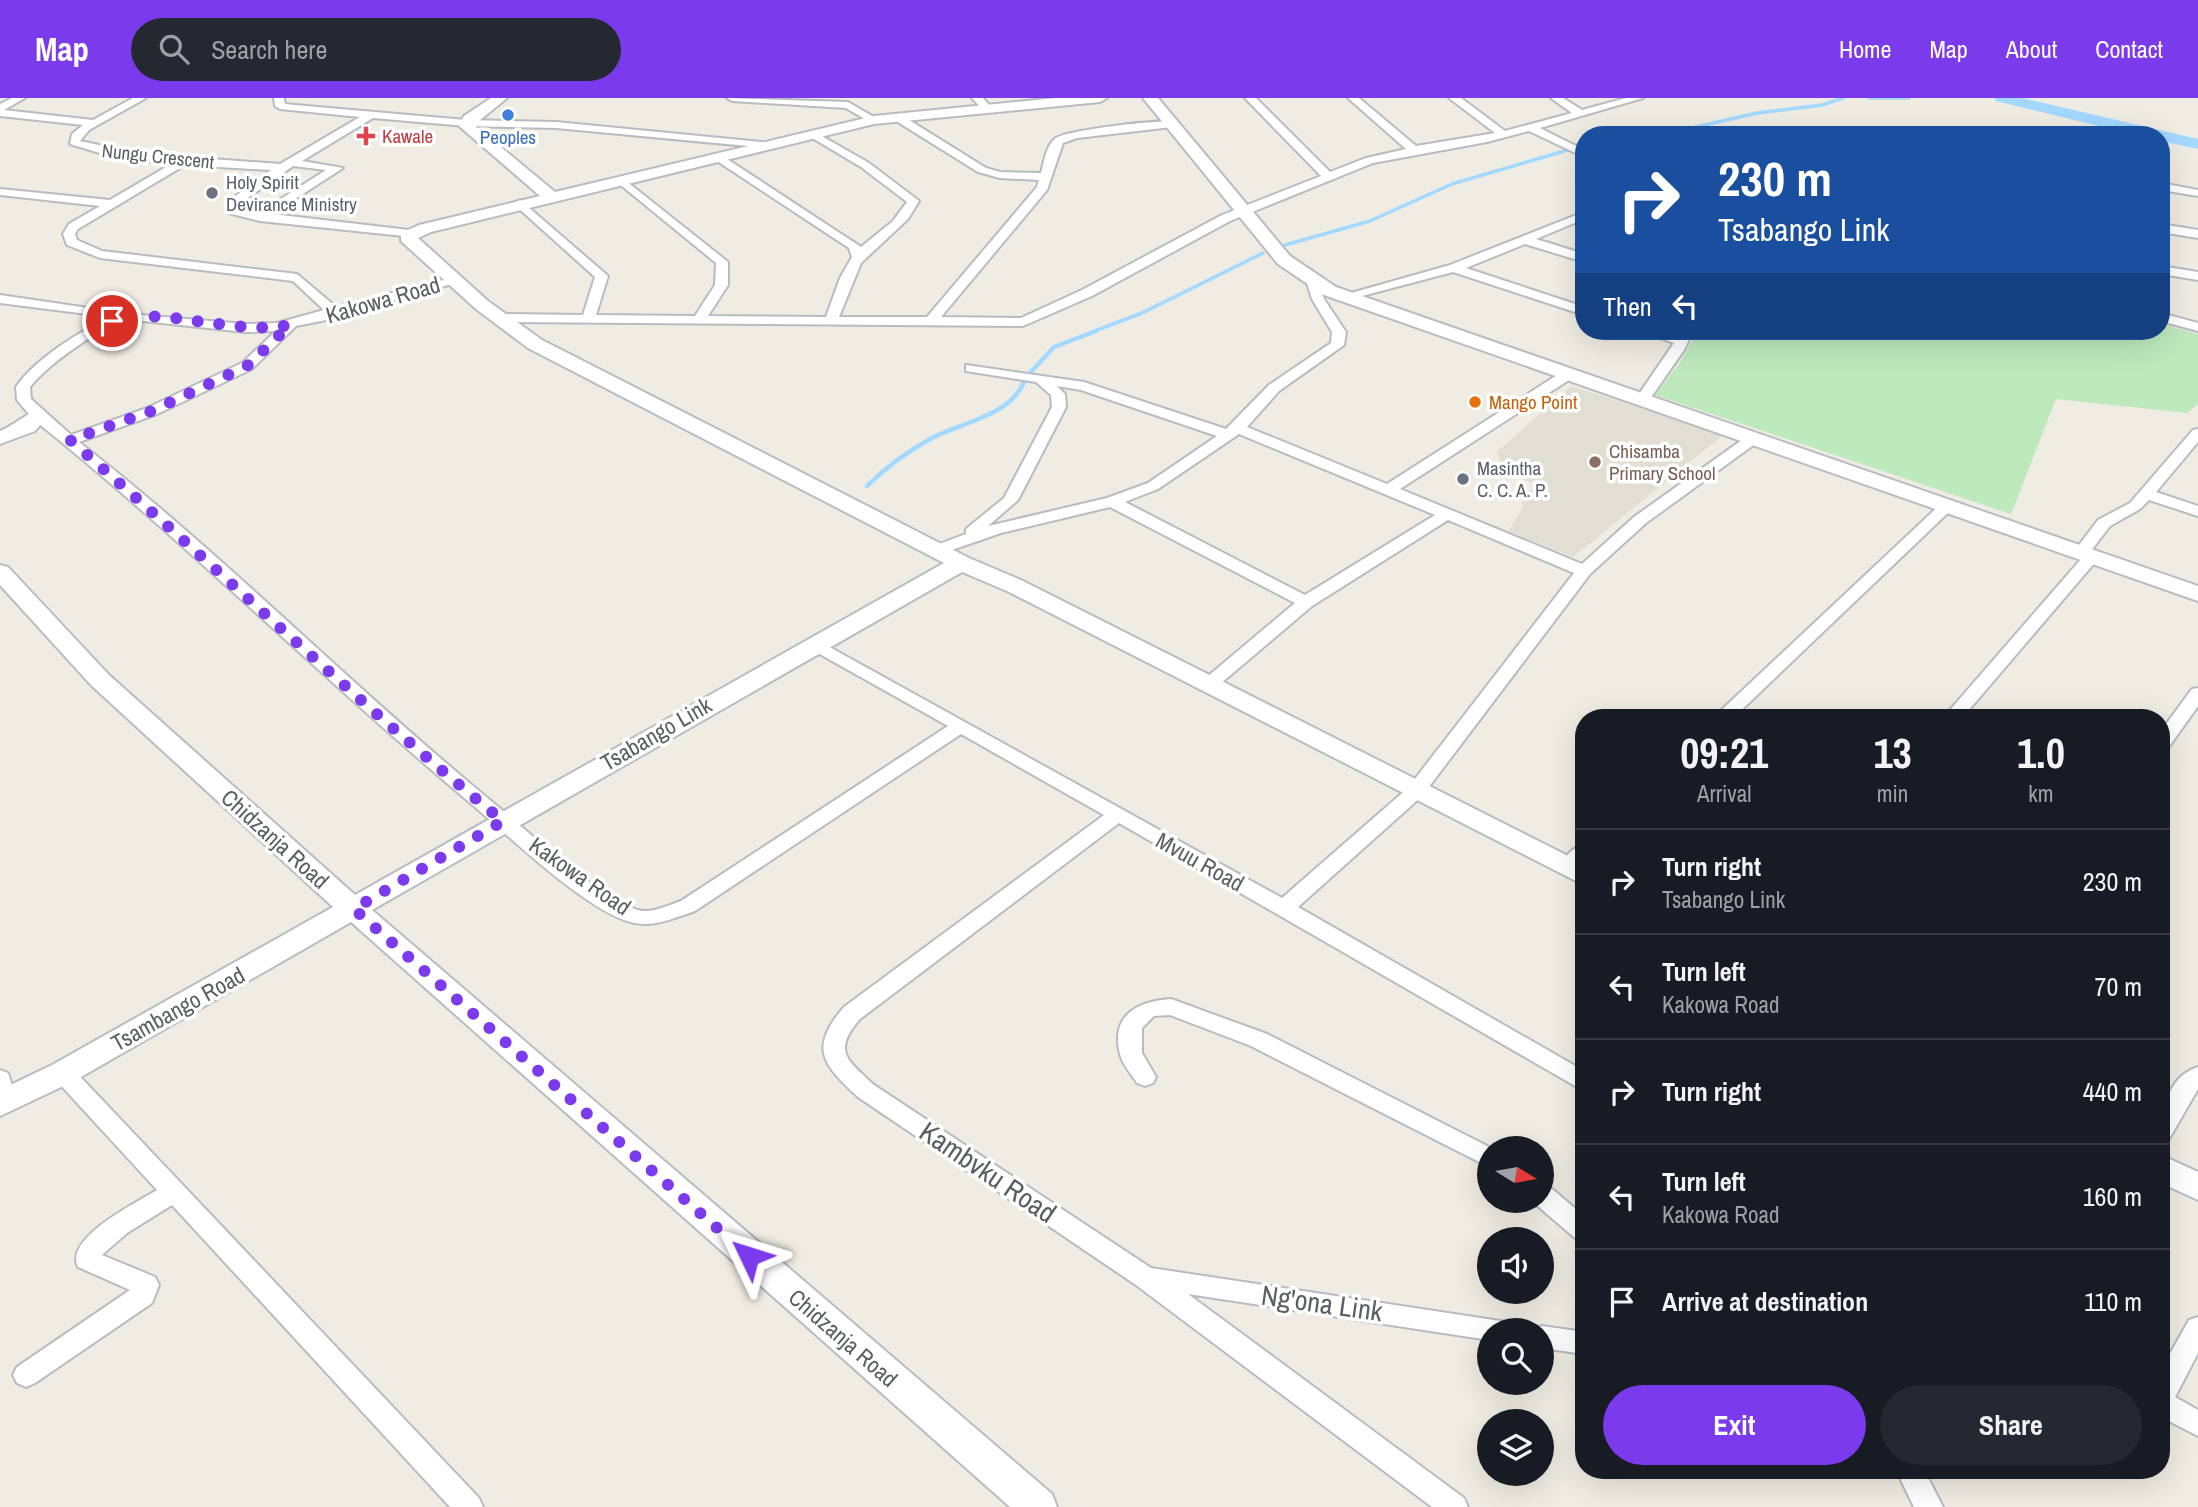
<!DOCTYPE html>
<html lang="en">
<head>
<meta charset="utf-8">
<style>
  :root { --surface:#171b24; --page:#242831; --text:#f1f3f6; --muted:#9ea1a6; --line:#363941; --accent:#7c3aed }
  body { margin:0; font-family:"Archivo Narrow",sans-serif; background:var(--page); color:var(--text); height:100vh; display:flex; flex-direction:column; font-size:26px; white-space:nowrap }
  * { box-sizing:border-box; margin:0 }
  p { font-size:23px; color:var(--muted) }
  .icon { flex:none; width:38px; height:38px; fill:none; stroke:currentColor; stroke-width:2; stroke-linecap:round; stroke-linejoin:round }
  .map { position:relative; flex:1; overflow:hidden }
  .panel { position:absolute; left:1575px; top:611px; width:595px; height:770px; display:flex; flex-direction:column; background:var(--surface); border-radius:28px; box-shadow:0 7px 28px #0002 }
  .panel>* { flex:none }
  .guide { position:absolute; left:1575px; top:28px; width:595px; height:214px; border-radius:28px; box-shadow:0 7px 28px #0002; background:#1a4fa0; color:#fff; overflow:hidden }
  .needle { width:46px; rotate:101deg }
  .fabs { position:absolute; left:1477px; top:1038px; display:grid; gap:14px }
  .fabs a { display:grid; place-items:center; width:77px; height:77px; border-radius:50%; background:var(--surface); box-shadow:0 7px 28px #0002; font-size:35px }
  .pin { position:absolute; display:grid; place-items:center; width:60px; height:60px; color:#fff; margin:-30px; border:4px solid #fff; border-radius:50%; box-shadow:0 2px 7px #0007 }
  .me { position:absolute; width:77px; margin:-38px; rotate:311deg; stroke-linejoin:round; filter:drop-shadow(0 0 5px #0008) }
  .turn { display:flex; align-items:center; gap:24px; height:147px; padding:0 28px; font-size:32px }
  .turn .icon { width:91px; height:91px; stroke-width:2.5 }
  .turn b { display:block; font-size:49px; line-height:60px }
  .then { display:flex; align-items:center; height:66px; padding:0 28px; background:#0003; gap:14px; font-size:26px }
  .eta { display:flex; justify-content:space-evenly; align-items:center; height:119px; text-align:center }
  .eta b { font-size:42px; font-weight:800; line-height:49px }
  .cta { display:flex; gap:14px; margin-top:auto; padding:14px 28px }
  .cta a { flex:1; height:80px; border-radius:42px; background:var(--accent); color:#fff; font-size:28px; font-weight:800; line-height:80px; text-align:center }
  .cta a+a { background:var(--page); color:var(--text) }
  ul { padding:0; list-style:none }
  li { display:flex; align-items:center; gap:21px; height:105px; padding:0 28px; border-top:2px solid var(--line) }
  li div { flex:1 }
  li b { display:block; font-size:26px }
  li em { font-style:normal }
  header { display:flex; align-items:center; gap:42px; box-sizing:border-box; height:98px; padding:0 35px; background:var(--accent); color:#fff }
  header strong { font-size:33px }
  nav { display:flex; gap:38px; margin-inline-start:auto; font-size:24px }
  .search { width:490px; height:63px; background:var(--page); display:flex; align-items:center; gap:18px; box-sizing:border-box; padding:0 24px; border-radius:38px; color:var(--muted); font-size:26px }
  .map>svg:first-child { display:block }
</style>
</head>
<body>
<header>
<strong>Map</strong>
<div class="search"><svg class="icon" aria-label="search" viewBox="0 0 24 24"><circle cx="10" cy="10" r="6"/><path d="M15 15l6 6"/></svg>Search here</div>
<nav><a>Home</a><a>Map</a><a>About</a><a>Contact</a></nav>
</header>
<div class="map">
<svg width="2198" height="1409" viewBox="0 0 2198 1409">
  <rect width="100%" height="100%" fill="#efece3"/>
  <path fill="#e1ded3" d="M1571 288 1723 337 1573 459 1508 433 1524 408 1521 405 1536 386 1504 374 1497 354Z"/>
  <path fill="#bde9bd" d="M2161 226 2198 236V306L2187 315 2056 301 2011 416 1655 297 1679 266 1698 233H2161Z"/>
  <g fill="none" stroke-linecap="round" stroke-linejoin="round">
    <g stroke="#a3d8ff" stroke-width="3.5">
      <path d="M1869 0H1909"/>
      <path d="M1661 37 1757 15 1822 7 1843 0"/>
      <path d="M1580 49H1584"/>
      <path d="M1285 147 1370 123 1452 86 1571 51"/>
      <path d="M1092 234 1142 215 1263 155"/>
    </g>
    <g stroke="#a3d8ff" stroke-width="4.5">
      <path d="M1028 277 1054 249 1096 233"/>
      <path d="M867 388C886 369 908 353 932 340 965 323 1009 319 1025 282"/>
    </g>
    <path fill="#a3d8ff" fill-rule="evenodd" d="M1994 0H2022L2198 41V51L2161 43V37H2136L1996 3Z"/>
    <defs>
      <g id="street">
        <path d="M12 0H25L4 12 93 22 133 0H146L89 32 80 43 142 56 280 66 360 19 280 11 275 8 274 0H284L285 6 295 7 466 22 556 24 772 45V49L768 50 556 30 466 28 373 20 302 63 343 70 272 116 409 132 415 136 413 139 260 123 228 115 230 102 271 72 185 67 78 131 75 136 77 142 102 153 297 176 336 209 456 179V185L342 216 341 219 296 228 252 271 157 316 79 344C223 456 350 587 491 703 532 736 587 791 635 811 650 817 666 808 681 803L948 628 809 550 806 546 809 542 815 541 1282 800 1408 690 1574 475 1448 422 1312 508 1213 592H1201L1198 588 1201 584 1295 505 1110 409 1001 435 943 455H931V449L966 436V431L1004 400 1052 309 1051 297 1036 284 966 273V267L1084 284 1226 331 1269 287 1331 245 1332 234 1312 201 1307 185 1317 182 1324 201 1346 234 1344 247 1279 293 1247 329 1387 386 1562 274H1572V280L1400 391 1582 466 1634 419 1749 337H1759V343L1646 425 1590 476 1422 698 1298 809 1584 973V993L1119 725 860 921C832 953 847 962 874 987L1151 1170 1507 1224 1511 1232H1489V1242L1188 1196 1464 1400 1468 1409H1432L1136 1187 858 999C822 966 809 950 844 909L1104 717 961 636 695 813C671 821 649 832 624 822 577 804 508 737 468 703 320 579 184 442 33 321L17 302 16 289C34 262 81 232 111 219L0 205V197L129 216 245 226 277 225 324 212 293 183 100 160 67 147 63 136 69 126 100 108 0 97V91L110 102 171 66 113 59 70 46 72 36 83 27 0 18V6ZM293 68 326 72 259 115 238 110 239 106ZM143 223 245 234 276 233 242 265 147 310 71 337 31 301 30 289C46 268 96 232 121 225 128 223 136 223 143 223ZM1057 288 1081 292 1217 338 1148 385 1107 400 988 428 1018 402 1066 309 1065 296ZM1239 336 1435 417 1305 497 1125 404 1158 391Z"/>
        <path d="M727 0 848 4 879 22 870 24 846 10 732 3Z"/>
        <path d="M972 0H983L992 10 983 12Z"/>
        <path d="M1245 0H1256L1330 74 1366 60 1406 51 1348 0H1359L1416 48 1495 35 1449 0H1461L1505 33 1572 15 1551 0H1563L1582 12 1626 0H1643L1540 30 1584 52V59L1529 33 1487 44 1373 65 1230 123 1092 198 1023 228 498 224 491 220 498 216 583 217 595 179 516 108V104L520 102 608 178 596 217 695 218 715 187 716 165 617 84 615 82 621 79 728 164V187L708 218 826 219 840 180 852 159 849 150 711 59 721 57 861 149 893 123 907 104 861 69 809 38V34L813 33 869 65 919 103 908 121 861 165 839 219H927L1037 89 1039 82 1000 80 978 74 893 21V17H901L986 70 1000 74 1041 75C1044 64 1046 47 1056 40 1068 32 1160 21 1176 24V28L1172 29 1077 40 1063 45 1047 92 941 219 1021 220 1082 192 1222 117 1321 78Z"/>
        <path d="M2161 85 2198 92V98L2161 92Z"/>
        <path d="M1584 114V121L1536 141 1584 156V164L1525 146 1466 170 1584 209V217L1453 174 1343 203 1337 199 1450 167Z"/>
        <path d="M2161 126 2198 132V140L2161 134Z"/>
        <path d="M2161 168 2198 174V182L2161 176Z"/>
        <path d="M2161 215 2198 225V233L2161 223Z"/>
        <path d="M1641 233H1661L1677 237 1680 233H1693L1684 252 1647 305 1642 306 1635 302 1674 245Z"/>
        <path d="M2198 331V344L2156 394 2198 408V418L2149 402 2140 411 2110 428 2090 454 2097 456V462L1962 620H1943L2082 460 2073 455 2098 422 2130 405 2193 332Z"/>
        <path d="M1948 402 1953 404V410L1733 620H1713L1943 404Z"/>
        <path d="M2198 590V608L2168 650 2161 652V633L2192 591Z"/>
        <path d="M1584 746V765L1574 775H1560L1557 770C1563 761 1573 749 1584 746Z"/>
        <path d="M1171 901 1267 936 1491 1050 1489 1069 1251 948 1170 917 1154 918 1142 930V955L1156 979 1153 985 1145 988 1137 985C1132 977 1122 966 1120 956 1110 917 1138 903 1171 901Z"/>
        <path d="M63 966 71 969 479 1400 483 1409H450L172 1107 127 1135 102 1157 155 1179 159 1187 152 1205 35 1285 26 1289 17 1285 13 1277 17 1269 130 1192 78 1169C64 1140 136 1105 157 1092L55 981 52 975 55 969Z"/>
        <path d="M2198 969V991L2169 1041 2161 1044C2161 1016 2166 979 2198 969Z"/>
        <path d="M0 972 8 975 17 1003 14 1009 0 1010Z"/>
        <path d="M1542 1087 1551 1090 1584 1118V1143L1575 1140 1533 1104 1542 1102Z"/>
        <path d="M2198 1219V1255L2175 1299 2198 1312V1338L2161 1319V1272L2189 1222Z"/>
        <path d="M1542 1228 1584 1234V1256L1542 1250V1232H1532Z"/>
        <path d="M1896 1372H1924L1943 1409H1914Z"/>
      </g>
      <g id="secondary">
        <path d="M491 0H507L474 27 555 94 874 18 1056 0H1107L1100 4 874 26 431 134 418 140 488 203 542 242 969 460 1023 483 1584 766V787L1007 493 962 474 372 812 1052 1396 1057 1409H1010L351 824 74 983 0 1018V992L52 967 333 809 91 587 0 487V467L8 469 109 577 355 797 944 465 528 250 476 211 401 143V135L419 127 540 98 459 28 464 18Z"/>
        <path d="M1143 0H1158L1290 158 1336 189 2198 488V503L1324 197 1278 166Z"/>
        <path d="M38 312 48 318 35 333 0 346V333C13 328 29 314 38 312Z"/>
        <path d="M2161 1057 2198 1074V1102L2161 1085Z"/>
      </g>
    </defs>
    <use href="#street" stroke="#b8bbc0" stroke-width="4"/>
    <use href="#secondary" stroke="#b8bcc2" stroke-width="4"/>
    <use href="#street" fill="#fff" fill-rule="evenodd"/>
    <use href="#secondary" fill="#fff" fill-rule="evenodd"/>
  </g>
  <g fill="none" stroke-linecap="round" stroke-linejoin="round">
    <path stroke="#7c3aed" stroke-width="12" stroke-dasharray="0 21.6" d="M112 223C160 207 233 238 290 227L247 268 152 313 70 342C216 468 354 602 503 723L354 811 749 1158"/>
  </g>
  <circle fill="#3f7fe0" stroke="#fff" stroke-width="2.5" cx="508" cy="17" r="7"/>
  <path fill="#e0444e" stroke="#fff" stroke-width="2.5" d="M362.5 27.5h7v7h7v7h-7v7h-7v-7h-7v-7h7z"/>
  <g fill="#6b7280" stroke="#fff" stroke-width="2.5">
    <circle cx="212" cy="95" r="7"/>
    <circle cx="1463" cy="381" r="7"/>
  </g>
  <circle fill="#e8710a" stroke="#fff" stroke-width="2.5" cx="1475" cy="304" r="7"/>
  <circle fill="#8d6e63" stroke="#fff" stroke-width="2.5" cx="1595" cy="364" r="7"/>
  <g text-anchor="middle" stroke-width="7" stroke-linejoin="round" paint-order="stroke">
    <g font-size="19" fill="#be3a42" stroke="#fff" text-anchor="start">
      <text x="382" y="45">Kawale</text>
    </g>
    <g font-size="19" fill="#366cbe" stroke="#fff">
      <text x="508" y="46">Peoples</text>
    </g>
    <g font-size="19" fill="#5b5f65" stroke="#fff">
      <text transform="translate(158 58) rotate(6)" y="7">Nungu Crescent</text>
    </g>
    <g font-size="19" fill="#5b616d" stroke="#fff" text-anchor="start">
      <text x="226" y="91">Holy Spirit<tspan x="226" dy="22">Devirance Ministry</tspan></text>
      <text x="1477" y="377">Masintha<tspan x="1477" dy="22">C. C. A. P.</tspan></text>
    </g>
    <g font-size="19" fill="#c56008" stroke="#fff" text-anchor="start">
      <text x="1489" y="311">Mango Point</text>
    </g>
    <g font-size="19" fill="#785e54" stroke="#fff" text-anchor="start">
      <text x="1609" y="360">Chisamba<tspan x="1609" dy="22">Primary School</tspan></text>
    </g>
    <g font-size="23" fill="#5b5f65" stroke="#fff">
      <text transform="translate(383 202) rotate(-16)" y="8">Kakowa Road</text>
      <text transform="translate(656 636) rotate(-30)" y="8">Tsabango Link</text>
      <text transform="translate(275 741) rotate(42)" y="8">Chidzanja Road</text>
      <text transform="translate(1200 764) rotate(29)" y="8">Mvuu Road</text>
      <text transform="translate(580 778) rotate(35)" y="8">Kakowa Road</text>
      <text transform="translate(178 911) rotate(-29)" y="8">Tsambango Road</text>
      <text transform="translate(843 1240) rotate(41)" y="8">Chidzanja Road</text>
    </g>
    <g font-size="28" fill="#5b5f65" stroke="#fff">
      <text transform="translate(988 1074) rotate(34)" y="10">Kambvku Road</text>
      <text transform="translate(1322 1205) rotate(8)" y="10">Ng'ona Link</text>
    </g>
  </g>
</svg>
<div class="fabs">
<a><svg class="needle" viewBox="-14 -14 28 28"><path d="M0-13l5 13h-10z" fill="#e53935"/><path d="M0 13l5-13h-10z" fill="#9ea1a6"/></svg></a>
<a><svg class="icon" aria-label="sound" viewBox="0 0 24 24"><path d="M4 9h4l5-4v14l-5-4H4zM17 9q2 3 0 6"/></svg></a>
<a><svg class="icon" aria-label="search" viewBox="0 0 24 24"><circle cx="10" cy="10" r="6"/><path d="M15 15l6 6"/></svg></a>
<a><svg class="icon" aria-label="layers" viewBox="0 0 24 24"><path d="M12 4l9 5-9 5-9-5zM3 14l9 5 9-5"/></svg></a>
</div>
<div class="pin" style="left:112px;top:223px;background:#d93025"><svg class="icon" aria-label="arrive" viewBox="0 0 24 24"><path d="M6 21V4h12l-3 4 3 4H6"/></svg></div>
<svg class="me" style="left:749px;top:1158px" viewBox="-20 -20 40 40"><path d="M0-17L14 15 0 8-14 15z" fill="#7c3aed" stroke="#fff" stroke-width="4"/></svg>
<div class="guide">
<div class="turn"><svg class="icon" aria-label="right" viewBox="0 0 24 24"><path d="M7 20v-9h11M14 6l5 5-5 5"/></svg><div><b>230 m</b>Tsabango Link</div></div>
<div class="then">Then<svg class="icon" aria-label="left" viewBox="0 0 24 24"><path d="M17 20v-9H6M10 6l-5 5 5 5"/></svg></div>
</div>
<section class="panel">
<div class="eta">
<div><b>09:21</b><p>Arrival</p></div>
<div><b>13</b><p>min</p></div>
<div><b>1.0</b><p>km</p></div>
</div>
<ul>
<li><svg class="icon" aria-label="right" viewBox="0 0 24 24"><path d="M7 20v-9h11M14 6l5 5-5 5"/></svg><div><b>Turn right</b><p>Tsabango Link</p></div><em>230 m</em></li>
<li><svg class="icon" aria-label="left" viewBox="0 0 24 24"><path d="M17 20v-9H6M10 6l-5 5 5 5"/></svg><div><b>Turn left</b><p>Kakowa Road</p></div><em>70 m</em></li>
<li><svg class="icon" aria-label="right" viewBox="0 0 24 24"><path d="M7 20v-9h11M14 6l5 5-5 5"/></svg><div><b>Turn right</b></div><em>440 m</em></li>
<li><svg class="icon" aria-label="left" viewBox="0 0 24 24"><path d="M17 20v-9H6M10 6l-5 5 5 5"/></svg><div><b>Turn left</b><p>Kakowa Road</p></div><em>160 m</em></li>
<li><svg class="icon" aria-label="arrive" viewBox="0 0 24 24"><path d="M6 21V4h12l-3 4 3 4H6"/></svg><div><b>Arrive at destination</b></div><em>110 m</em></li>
</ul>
<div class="cta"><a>Exit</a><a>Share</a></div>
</section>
</div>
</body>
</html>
